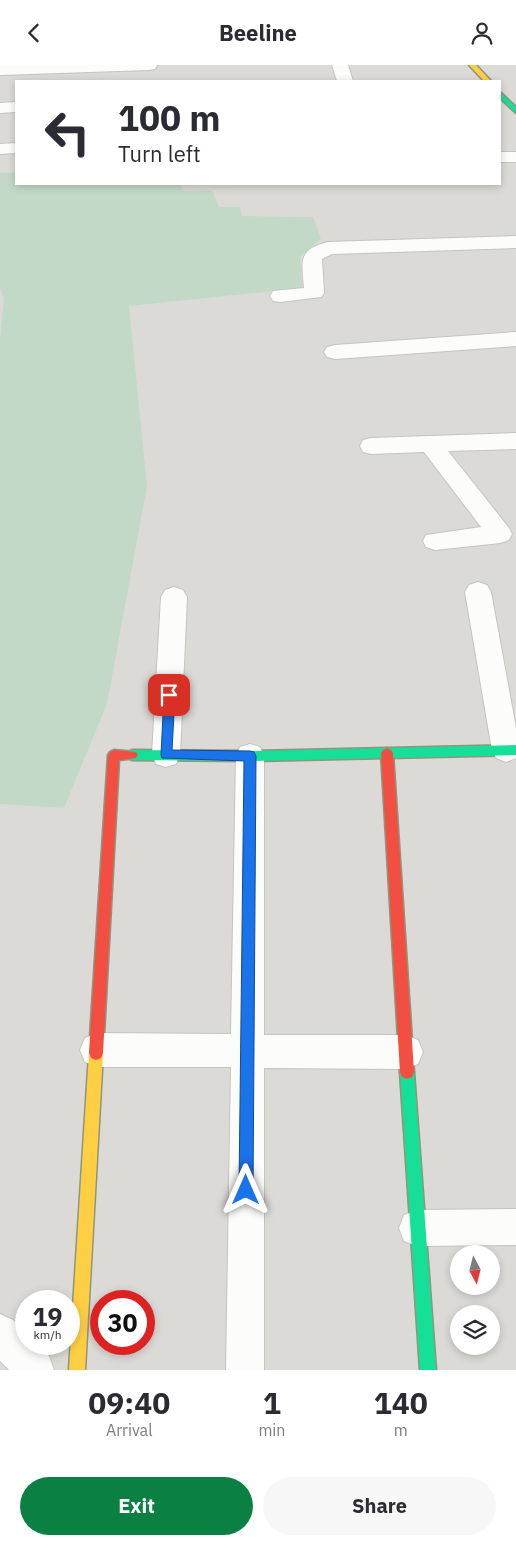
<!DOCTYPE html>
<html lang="en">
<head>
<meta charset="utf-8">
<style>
  :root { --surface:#fff; --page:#f7f7f7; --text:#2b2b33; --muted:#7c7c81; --accent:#0b8043 }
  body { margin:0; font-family:"IBM Plex Sans",sans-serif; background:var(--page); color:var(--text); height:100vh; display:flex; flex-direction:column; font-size:19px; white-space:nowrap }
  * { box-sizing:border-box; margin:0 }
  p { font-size:16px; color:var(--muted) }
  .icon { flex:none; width:28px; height:28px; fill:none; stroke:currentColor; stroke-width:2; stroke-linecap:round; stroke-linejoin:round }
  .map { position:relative; height:1305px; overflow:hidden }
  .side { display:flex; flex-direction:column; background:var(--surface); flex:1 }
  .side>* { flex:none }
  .guide { position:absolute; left:15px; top:15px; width:486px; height:105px; border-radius:0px; box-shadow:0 2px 8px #0003; background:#fff; color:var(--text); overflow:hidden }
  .needle { width:32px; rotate:173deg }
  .fabs { position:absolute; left:450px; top:1180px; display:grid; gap:10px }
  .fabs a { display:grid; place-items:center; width:50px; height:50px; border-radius:50%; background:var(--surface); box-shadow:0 2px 8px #0003; font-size:25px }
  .speed { position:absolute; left:15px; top:1225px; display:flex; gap:10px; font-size:25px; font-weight:700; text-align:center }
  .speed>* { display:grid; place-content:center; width:65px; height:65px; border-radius:50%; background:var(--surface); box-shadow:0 2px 8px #0003; line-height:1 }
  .speed small { font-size:12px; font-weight:400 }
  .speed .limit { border:8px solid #d22; background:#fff; color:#111 }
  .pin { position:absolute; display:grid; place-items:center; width:42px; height:42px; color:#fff; margin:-21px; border-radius:10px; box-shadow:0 2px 8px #0006 }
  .me { position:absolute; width:55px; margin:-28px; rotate:0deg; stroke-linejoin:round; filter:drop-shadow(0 0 4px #0008) }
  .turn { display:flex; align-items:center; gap:18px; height:105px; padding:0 20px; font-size:22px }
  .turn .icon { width:65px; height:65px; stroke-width:2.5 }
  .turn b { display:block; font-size:35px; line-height:42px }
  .eta { display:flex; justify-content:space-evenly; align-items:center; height:85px; text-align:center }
  .eta b { font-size:30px; font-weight:700; line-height:35px }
  .action { display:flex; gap:10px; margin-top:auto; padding:10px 20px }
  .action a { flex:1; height:58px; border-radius:30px; background:var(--accent); color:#fff; font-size:20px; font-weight:700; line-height:58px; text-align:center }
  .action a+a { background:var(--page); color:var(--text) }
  header { display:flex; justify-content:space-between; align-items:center; height:65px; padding:0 20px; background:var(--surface); font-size:22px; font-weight:700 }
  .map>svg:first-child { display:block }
</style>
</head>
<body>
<header><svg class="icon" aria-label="back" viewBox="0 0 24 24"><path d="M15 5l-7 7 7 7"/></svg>Beeline<svg class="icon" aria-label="person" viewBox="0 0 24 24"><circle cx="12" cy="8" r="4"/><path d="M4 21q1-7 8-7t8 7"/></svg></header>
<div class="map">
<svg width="516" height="1305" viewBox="0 0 516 1305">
  <rect width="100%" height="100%" fill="#ecebe5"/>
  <path fill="#dbdad7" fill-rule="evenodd" d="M0 0H516V1305H0ZM16 16H500V119H16ZM459 1189H491V1221H459ZM26 1236H69V1279H26ZM101 1236H144V1279H101ZM459 1249H491V1281H459Z"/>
  <path fill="#c3d9c8" d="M0 108H16V119H180L183 126 212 125 219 142H240L242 151 313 152 321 174 300 192 302 223 129 241 147 421 107 639 64 743 0 739V272L4 233 0 223Z"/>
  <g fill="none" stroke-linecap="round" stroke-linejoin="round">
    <defs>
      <g id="street">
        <path d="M0 0H157L155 4 149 5 0 10Z"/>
        <path d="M332 0H348L353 16H337Z"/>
        <path d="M16 37V47L0 48V38Z"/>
        <path d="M16 78V88L0 89V79Z"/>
        <rect x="500" y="87" width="16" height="10"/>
        <path d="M516 171V183L332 189 322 194 324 228 321 232 280 237 273 236 270 231 273 226 304 223C302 196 297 185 328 177Z"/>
        <path d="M516 267V281L335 294 327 292 324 287 327 282 335 280Z"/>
        <path d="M516 368V384L448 386 509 463 512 469 509 475 500 478 435 485 426 482 423 476 426 470 481 462 424 387 371 389 363 387 360 381 363 375 371 373Z"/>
        <path d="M478 517 487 520 491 527 516 663V693L506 697 496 693 492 685 465 527 469 520Z"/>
        <path d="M174 522 183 525 187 532 180 690 176 699 166 702 156 699 152 690 161 532 165 525Z"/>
        <path d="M250 679 260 682 264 691V970H406L418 975 423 987 418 999 406 1004 264 1003V1305H226L231 1002H97L85 997 80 985 85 973 97 968 231 969 236 691 240 682Z"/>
        <path d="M516 1144V1180L417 1181 404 1176 399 1163 404 1150 417 1145Z"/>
        <path d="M0 1249 13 1255 26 1268V1279H36L49 1291 54 1305H9L0 1296Z"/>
      </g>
      <g id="fast">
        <path d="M500 27 516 42V48L500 33Z"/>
        <path d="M516 680V690L250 696 132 695 128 693 126 690 128 687 132 685 250 686Z"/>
        <path d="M407 1000 412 1002 414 1007 436 1305H420L400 1007 402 1002Z"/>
      </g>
      <g id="slow">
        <path d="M469 0H476L491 16H484Z"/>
        <path d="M96 981 101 983 103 988 85 1305H69L89 988 91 983Z"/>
      </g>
      <g id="jam">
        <path d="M387 683 391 685 393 688 414 1007 412 1012 407 1014 402 1012 400 1007 381 688 383 685Z"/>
        <path d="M114 685 136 687 138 690 136 693 119 695 103 988 101 993 96 995 91 993 89 988 108 690 110 687Z"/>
      </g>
    </defs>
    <use href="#street" stroke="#c4c4c1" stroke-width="2"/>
    <use href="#fast" stroke="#90967c" stroke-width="3"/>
    <use href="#slow" stroke="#90967c" stroke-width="3"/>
    <use href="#jam" stroke="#90967c" stroke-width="3"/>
    <use href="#street" fill="#fcfcfb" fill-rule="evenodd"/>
    <use href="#fast" fill="#16e098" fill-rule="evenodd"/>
    <use href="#slow" fill="#ffcf43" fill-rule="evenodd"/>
    <use href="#jam" fill="#f24e42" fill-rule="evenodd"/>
  </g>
  <path fill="#1a73e8" stroke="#114b97" d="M169 626 175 630 172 685 250 686 254 687 256 691 253 1125 251 1131 246 1133 241 1131 239 1125 244 696 162 693 161 690 164 630Z"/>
</svg>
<div class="fabs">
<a><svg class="needle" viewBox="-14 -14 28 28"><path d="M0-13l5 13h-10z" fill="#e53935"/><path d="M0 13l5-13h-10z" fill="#7c7c81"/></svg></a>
<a><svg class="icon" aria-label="layers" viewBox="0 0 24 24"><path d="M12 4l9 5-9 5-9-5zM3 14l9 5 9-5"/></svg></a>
</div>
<div class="speed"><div>19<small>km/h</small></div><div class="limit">30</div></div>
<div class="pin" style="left:169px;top:630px;background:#d93025"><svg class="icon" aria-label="arrive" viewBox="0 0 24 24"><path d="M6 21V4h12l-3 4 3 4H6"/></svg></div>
<svg class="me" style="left:246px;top:1125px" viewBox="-20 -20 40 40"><path d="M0-17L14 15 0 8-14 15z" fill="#1a73e8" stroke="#fff" stroke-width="4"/></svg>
<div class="guide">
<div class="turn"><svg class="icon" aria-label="left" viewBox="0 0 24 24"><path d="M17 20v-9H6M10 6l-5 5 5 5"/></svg><div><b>100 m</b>Turn left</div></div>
</div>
</div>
<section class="side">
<div class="eta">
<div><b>09:40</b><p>Arrival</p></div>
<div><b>1</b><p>min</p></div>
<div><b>140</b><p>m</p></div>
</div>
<div class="action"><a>Exit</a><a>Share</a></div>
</section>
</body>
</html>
